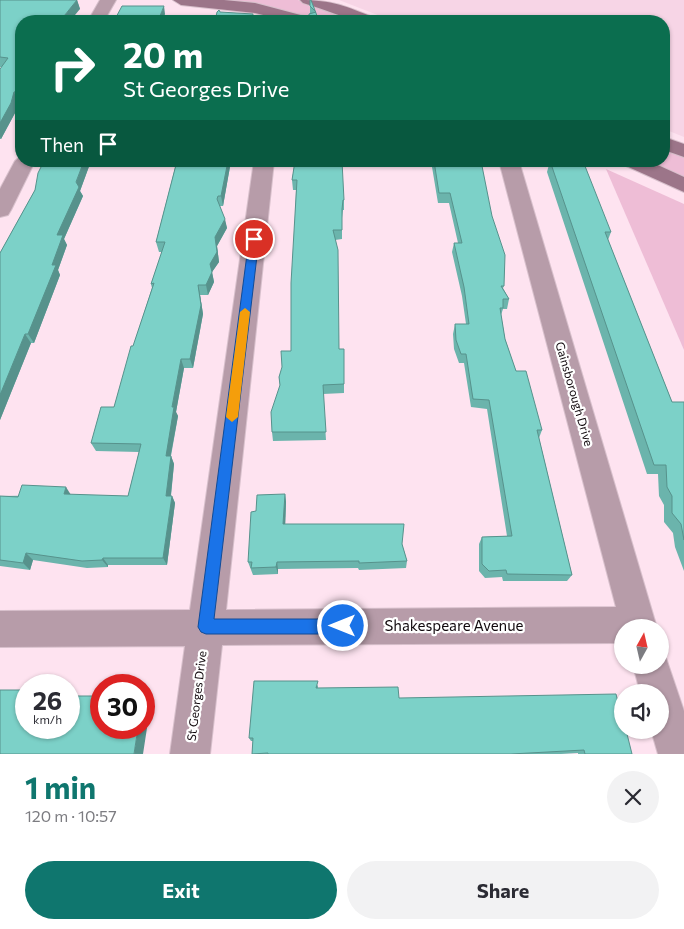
<!DOCTYPE html>
<html lang="en">
<head>
<meta charset="utf-8">
<style>
  :root { --surface:#fff; --page:#f2f2f3; --text:#2b2b33; --muted:#7c7c81; --accent:#0f766e }
  body { margin:0; font-family:Commissioner,sans-serif; background:var(--page); color:var(--text); height:100vh; display:flex; flex-direction:column; font-size:19px; white-space:nowrap }
  * { box-sizing:border-box; margin:0 }
  p { font-size:16px; color:var(--muted) }
  .icon { flex:none; width:28px; height:28px; fill:none; stroke:currentColor; stroke-width:2; stroke-linecap:round; stroke-linejoin:round }
  .map { position:relative; height:754px; overflow:hidden }
  .sheet { display:flex; flex-direction:column; background:var(--surface); flex:1 }
  .sheet>* { flex:none }
  .guide { position:absolute; left:15px; top:15px; width:655px; height:152px; border-radius:20px; box-shadow:0 1px 4px #0004; background:#0b6e4f; color:#fff; overflow:hidden }
  .needle { width:32px; rotate:8deg }
  .fabs { position:absolute; left:614px; top:619px; display:grid; gap:10px }
  .fabs a { display:grid; place-items:center; width:55px; height:55px; border-radius:50%; background:var(--surface); box-shadow:0 1px 4px #0004; font-size:25px }
  .speed { position:absolute; left:15px; top:674px; display:flex; gap:10px; font-size:25px; font-weight:700; text-align:center }
  .speed>* { display:grid; place-content:center; width:65px; height:65px; border-radius:50%; background:var(--surface); box-shadow:0 1px 4px #0004; line-height:1 }
  .speed small { font-size:12px; font-weight:400 }
  .speed .limit { border:8px solid #d22; background:#fff; color:#111 }
  .pin { position:absolute; display:grid; place-items:center; width:42px; height:42px; color:#fff; margin:-21px; border:2px solid #fff; border-radius:50%; box-shadow:0 1px 5px #0007 }
  .me { position:absolute; width:55px; margin:-28px; rotate:270deg; stroke-linejoin:round; filter:drop-shadow(0 0 4px #0008) }
  .turn { display:flex; align-items:center; gap:18px; height:105px; padding:0 25px; font-size:22px }
  .turn .icon { width:65px; height:65px; stroke-width:2.5 }
  .turn b { display:block; font-size:35px; line-height:42px }
  .then { display:flex; align-items:center; height:48px; padding:0 25px; background:#0003; gap:10px; font-size:19px }
  .round { display:grid; place-items:center; flex:none; width:52px; height:52px; border-radius:26px; background:var(--page) }
  .headline { display:flex; align-items:center; justify-content:space-between; height:85px; padding:0 25px }
  h1 { font-size:30px; font-weight:700; line-height:38px; color:var(--accent) }
  .action { display:flex; gap:10px; margin-top:auto; padding:10px 25px }
  .action a { flex:1; height:58px; border-radius:30px; background:var(--accent); color:#fff; font-size:20px; font-weight:700; line-height:58px; text-align:center }
  .action a+a { background:var(--page); color:var(--text) }
  .map>svg:first-child { display:block }
</style>
</head>
<body>
<div class="map">
<svg width="684" height="754" viewBox="0 0 684 754">
  <rect width="100%" height="100%" fill="#fee3f0"/>
  <path fill="#f7d5e6" d="M339 0H684V137L664 129V21H393Z"/>
  <g fill="#eebdd6">
    <path d="M219 0H298L360 21H318L279 9Z"/>
    <path d="M664 147 684 155V177L648 161H664Z"/>
    <path d="M606 169 684 204V350Z"/>
  </g>
  <g fill="none" stroke-linecap="round" stroke-linejoin="round">
    <defs>
      <g id="street">
        <path d="M100 0H116L104 21H88Z"/>
        <path d="M21 156V161H35L11 210 8 215 0 217V189L15 161Z"/>
        <path d="M254 161H274L226 610 616 607 499 161H519L657 628H622V643L222 645 210 754H170L185 646 0 647V611L190 610Z"/>
        <path d="M660 650 664 652 684 711V754H658L651 730H660V692H640L633 665H660Z"/>
      </g>
      <g id="secondary">
        <path d="M173 0H224L255 3 312 18 314 21H288L255 13 181 5Z"/>
        <path d="M300 0C332 0 346 6 375 18L377 21C351 23 328 10 303 3Z"/>
        <path d="M664 137 684 144V157L664 150Z"/>
        <path d="M621 161H649L684 177V192L624 165Z"/>
      </g>
    </defs>
    <use href="#street" stroke="#d8c0cc" stroke-width="2"/>
    <use href="#secondary" stroke="#d8c0cc" stroke-width="2"/>
    <use href="#street" fill="#b79ca9" fill-rule="evenodd"/>
    <use href="#secondary" fill="#9c7589" fill-rule="evenodd"/>
  </g>
  <g fill="#6bb4ac">
    <path d="M0 0H77L80 9 21 21V101H18L15 113 1 139H0V69L2 67H0Z"/>
    <path d="M310 0 319 21 310 14Z"/>
    <path d="M44 161H91L80 191 83 196 64 239 67 245 58 270 60 275 34 343H31L0 420V253L35 190Z"/>
    <path d="M173 161H231L223 206H220L227 228 217 246 219 262 212 272 214 282 208 295H200L203 314 193 368H184L176 412 178 416 171 456 174 464 171 496H172L175 503 167 565H108V567L87 568 33 560 30 570 0 566V496L71 495 128 496 139 452 96 451 91 443 114 407 152 288 151 284 162 252H159L156 242 176 164H174Z"/>
    <path d="M295 161 344 200V210H343L342 218V239L335 240 339 349H344V393L323 394 326 440 273 441 272 432 280 386 279 377 291 351 296 190H293L292 180Z"/>
    <path d="M431 161H481L504 286 503 288 509 299 507 309H503L501 315 505 339 516 371 542 430 539 438 572 575 567 581H503L502 577 485 578 479 571V544L482 537 507 536 487 409 471 407 464 363H459L454 349 453 334 455 324H466L462 296 452 252 454 243H458L449 203H438Z"/>
    <path d="M550 161 611 232 608 240 672 402H684V571L675 547 673 533 664 522V505L659 496 658 474H647L547 172Z"/>
    <path d="M285 494 286 502 285 524 402 544 407 561 406 568 359 570 358 568 278 569V574L253 575 248 562 256 511Z"/>
    <path d="M318 685V688L399 698 632 754H578V753L561 754H252L253 741H251L249 738Z"/>
  </g>
  <g fill="#57928c">
    <path d="M77 0 80 9 70 21H60Z"/>
    <path d="M164 6 165 14 163 21H158Z"/>
    <path d="M14 92 18 101 15 113 1 139 0 137V123Z"/>
    <path d="M84 161H91L80 191 83 196 64 239 67 245 58 270 60 275 34 343 28 334 52 265 57 235Z"/>
    <path d="M228 161H231L223 206 221 196Z"/>
    <path d="M225 219 227 228 217 246 219 262 212 272 214 282 208 295 206 285 215 237Z"/>
    <path d="M198 285 200 295 203 314 193 368 190 359Z"/>
    <path d="M25 334 31 343 0 420V395Z"/>
    <path d="M181 359 184 368 176 412 178 416 169 464 166 456 172 407Z"/>
    <path d="M171 456 174 464 170 503 166 496Z"/>
    <path d="M66 487 71 495 64 494Z"/>
    <path d="M285 494 286 502 285 532 283 524Z"/>
    <path d="M172 496 175 503 167 565 163 558Z"/>
    <path d="M26 553 33 560 30 570 23 563Z"/>
    <path d="M103 558 108 565V567L102 560Z"/>
    <path d="M277 562 278 569V574L276 567Z"/>
    <path d="M144 697 151 702 143 754H134L138 728H144Z"/>
  </g>
  <g fill="#7cd1c8" stroke="#57928c">
    <path d="M0 0H77L60 21H21V90L20 91 14 92 11 103 0 123V69L8 58 0 57Z"/>
    <path d="M310 0H311L319 21H309V14L316 12 310 6Z"/>
    <path d="M122 6H164L158 21H114Z"/>
    <path d="M219 10 220 12 253 14 252 21H215L217 12Z"/>
    <path d="M44 161H84L76 182 79 187 57 235H63L52 265H56L28 334H25L0 395V253L35 190 38 173Z"/>
    <path d="M177 161H228L221 196H218L217 199 225 219 215 237 217 252 210 264 212 272 206 285H198L201 305 190 359H181L172 407H174L166 456H171L166 496H172L163 558H103L102 560 82 561 26 553 23 563 0 560V496L18 497 22 485 66 487 64 494 128 496 141 444 91 443 101 407H114L131 346H133L154 283 151 284 165 242H156Z"/>
    <path d="M295 161H342L344 200H343L342 209V230H333L338 250 339 349H344V384L323 385 326 432H272L271 412 280 385 279 377 282 367 281 351H291V283L297 180H292Z"/>
    <path d="M434 161H481L492 216 505 255 504 286H501L509 299H503V308H500L505 339 516 371H526L542 430H537L572 575 507 574 506 570 489 571 482 564V537L512 536 489 400 473 399 466 354H461L456 340 455 324H469L464 287 454 243H462L450 193H439Z"/>
    <path d="M550 161H583L611 232H605L672 402H684V540L681 524 672 513V496L667 487 666 465H654Z"/>
    <path d="M285 494 283 524H404L402 544 407 561 359 563V561L277 562 276 567 251 568 252 562H248L251 512 256 511 257 495Z"/>
    <path d="M254 681H318L316 688 398 687 399 698 616 694 622 718V730H626L632 754H585L584 750 511 754H268V753L252 754 253 738H249Z"/>
    <path d="M0 690H26V728H69V696H101V728H138L134 754H0Z"/>
  </g>
  <path fill="#1a73e8" stroke="#114b97" d="M254 236 259 239 214 619H343L349 621 351 626 349 632 343 634H206L201 632 198 627 249 239Z"/>
  <path fill="#f59e0b" d="M245 308 250 312 238 417 232 422 226 417 240 312Z"/>
  <g text-anchor="middle" stroke-width="4.5" stroke-linejoin="round" paint-order="stroke">
    <g font-size="12" fill="#11090d" stroke="#fff">
      <text transform="translate(574 394) rotate(74)" y="4">Gainsborough Drive</text>
      <text transform="translate(197 696) rotate(-83)" y="4">St Georges Drive</text>
    </g>
    <g font-size="15" fill="#11090d" stroke="#fff">
      <text x="454" y="631">Shakespeare Avenue</text>
    </g>
  </g>
</svg>
<div class="fabs">
<a><svg class="needle" viewBox="-14 -14 28 28"><path d="M0-13l5 13h-10z" fill="#e53935"/><path d="M0 13l5-13h-10z" fill="#7c7c81"/></svg></a>
<a><svg class="icon" aria-label="sound" viewBox="0 0 24 24"><path d="M4 9h4l5-4v14l-5-4H4zM17 9q2 3 0 6"/></svg></a>
</div>
<div class="speed"><div>26<small>km/h</small></div><div class="limit">30</div></div>
<div class="pin" style="left:254px;top:239px;background:#d93025"><svg class="icon" aria-label="arrive" viewBox="0 0 24 24"><path d="M6 21V4h12l-3 4 3 4H6"/></svg></div>
<svg class="me" style="left:343px;top:626px" viewBox="-20 -20 40 40"><circle r="17" fill="#1a73e8" stroke="#fff" stroke-width="3"/><path d="M0-11L8 9 0 5-8 9z" fill="#fff"/></svg>
<div class="guide">
<div class="turn"><svg class="icon" aria-label="right" viewBox="0 0 24 24"><path d="M7 20v-9h11M14 6l5 5-5 5"/></svg><div><b>20 m</b>St Georges Drive</div></div>
<div class="then">Then<svg class="icon" aria-label="arrive" viewBox="0 0 24 24"><path d="M6 21V4h12l-3 4 3 4H6"/></svg></div>
</div>
</div>
<section class="sheet">
<div class="headline"><div><h1>1 min</h1><p>120 m · 10:57</p></div><a class="round"><svg class="icon" aria-label="close" viewBox="0 0 24 24"><path d="M6 6l12 12M18 6L6 18"/></svg></a></div>
<div class="action"><a>Exit</a><a>Share</a></div>
</section>
</body>
</html>
